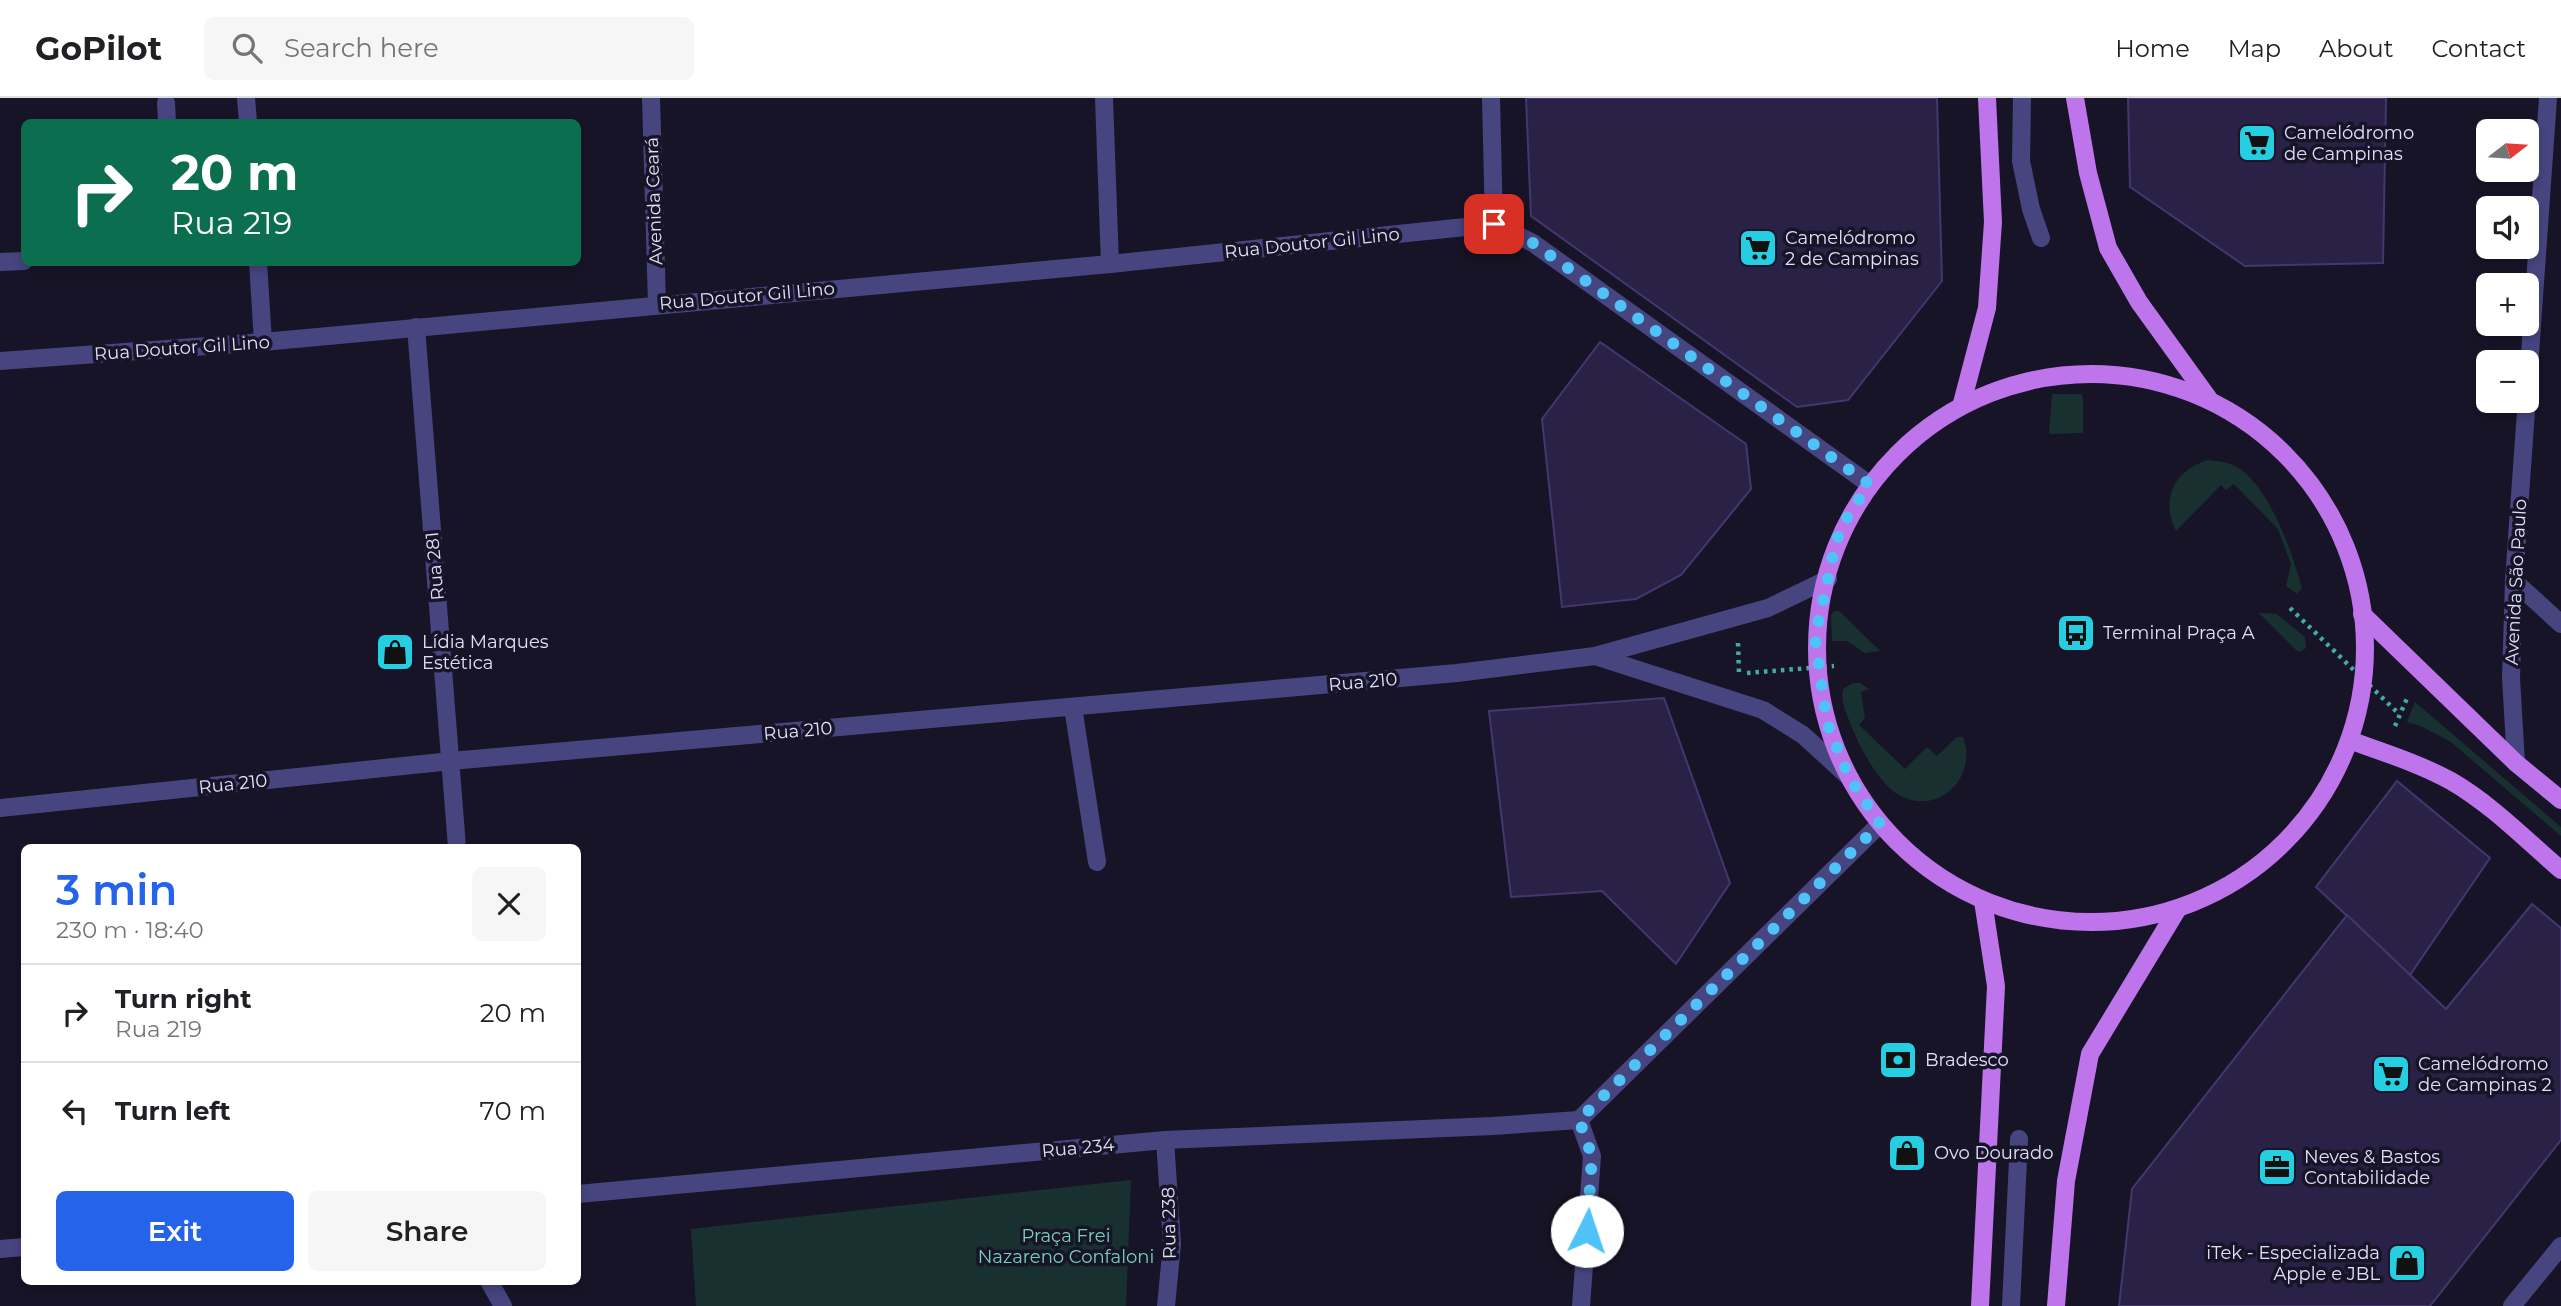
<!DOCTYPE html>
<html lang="en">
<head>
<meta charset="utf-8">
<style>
  :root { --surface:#fff; --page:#f6f6f6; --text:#202124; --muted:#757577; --line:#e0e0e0; --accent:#2563eb }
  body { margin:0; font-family:Montserrat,sans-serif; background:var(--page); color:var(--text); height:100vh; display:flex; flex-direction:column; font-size:26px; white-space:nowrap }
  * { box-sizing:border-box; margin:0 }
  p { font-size:23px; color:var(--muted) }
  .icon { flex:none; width:38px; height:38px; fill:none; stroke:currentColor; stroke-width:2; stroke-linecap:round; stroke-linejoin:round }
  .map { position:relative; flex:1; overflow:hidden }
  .side { position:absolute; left:21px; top:746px; width:560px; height:441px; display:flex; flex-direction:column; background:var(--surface); border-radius:10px; box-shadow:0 4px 10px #0003 }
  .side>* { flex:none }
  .banner { position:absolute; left:21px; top:21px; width:560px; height:147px; border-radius:10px; box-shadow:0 4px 10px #0003; background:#0b6e4f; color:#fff; overflow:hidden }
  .needle { width:46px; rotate:73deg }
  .buttons { position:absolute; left:2476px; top:21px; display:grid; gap:14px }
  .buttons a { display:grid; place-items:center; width:63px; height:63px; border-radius:10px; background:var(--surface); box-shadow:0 4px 10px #0003; font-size:35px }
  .pin { position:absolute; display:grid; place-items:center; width:60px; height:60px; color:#fff; margin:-30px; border-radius:14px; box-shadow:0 4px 10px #0006 }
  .me { position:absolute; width:77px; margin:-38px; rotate:4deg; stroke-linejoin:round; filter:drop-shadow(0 0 5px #0008) }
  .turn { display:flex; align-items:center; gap:24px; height:147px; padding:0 35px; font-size:32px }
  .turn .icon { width:91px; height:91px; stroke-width:2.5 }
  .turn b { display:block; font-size:49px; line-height:60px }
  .round { display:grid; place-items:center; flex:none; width:74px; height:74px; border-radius:10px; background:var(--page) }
  .summary { display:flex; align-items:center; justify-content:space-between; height:119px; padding:0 35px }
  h1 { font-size:42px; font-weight:600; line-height:52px; color:var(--accent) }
  .button { display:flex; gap:14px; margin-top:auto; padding:14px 35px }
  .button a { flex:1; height:80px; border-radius:10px; background:var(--accent); color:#fff; font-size:28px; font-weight:600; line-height:80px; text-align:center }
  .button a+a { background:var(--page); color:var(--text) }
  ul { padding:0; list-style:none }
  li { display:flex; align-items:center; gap:21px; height:98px; padding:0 35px; border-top:2px solid var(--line) }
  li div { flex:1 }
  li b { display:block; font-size:26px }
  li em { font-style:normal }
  header { display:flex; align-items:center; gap:42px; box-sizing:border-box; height:98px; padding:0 35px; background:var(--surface); border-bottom:2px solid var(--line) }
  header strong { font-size:33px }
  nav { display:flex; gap:38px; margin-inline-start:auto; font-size:24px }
  .search { width:490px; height:63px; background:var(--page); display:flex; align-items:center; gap:18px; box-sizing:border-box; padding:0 24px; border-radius:10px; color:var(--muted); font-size:26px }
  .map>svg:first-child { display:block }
</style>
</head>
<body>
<header>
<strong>GoPilot</strong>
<div class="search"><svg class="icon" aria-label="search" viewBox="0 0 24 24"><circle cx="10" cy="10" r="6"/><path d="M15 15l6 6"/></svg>Search here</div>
<nav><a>Home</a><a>Map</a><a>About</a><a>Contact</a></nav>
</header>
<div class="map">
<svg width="2561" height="1208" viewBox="0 0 2561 1208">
  <rect width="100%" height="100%" fill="#171427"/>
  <g fill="#183130">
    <path d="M2052 296H2081L2083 300V335L2049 336Z"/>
    <path d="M2209 362C2217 363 2227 364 2235 368 2269 386 2292 455 2302 490L2297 496 2286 488 2291 466 2278 431 2234 386 2226 392 2221 387 2176 433C2160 402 2174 371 2209 362Z"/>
    <path d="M1835 513H1839L1880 553 1865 555 1847 543H1832L1831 517Z"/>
    <path d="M2259 515 2277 516 2305 539 2306 550 2300 554 2297 553Z"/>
    <path d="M1853 585H1860L1869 591 1861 594 1865 620 1859 627 1905 671 1927 649 1937 658 1957 639H1963C1977 676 1944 715 1905 700 1882 692 1862 653 1853 632 1848 618 1840 606 1843 591Z"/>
    <path d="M2415 604 2561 729V738L2451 644 2421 628 2407 624Z"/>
    <path d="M1131 1082 1126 1208H696L691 1131Z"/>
  </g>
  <g fill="#292246" stroke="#42386f" stroke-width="2">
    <path d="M1526 0H1937L1942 183 1848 302 1797 309 1531 118Z"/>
    <path d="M2128 0H2386L2383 165 2245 168 2130 89Z"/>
    <path d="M1600 244 1746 346 1751 391 1681 477 1636 501 1562 509 1542 321Z"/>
    <path d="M1664 600 1730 785 1676 866 1602 793 1511 799 1489 613Z"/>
    <path d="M2397 683 2490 760 2410 877 2316 789Z"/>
    <path d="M2532 806 2561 830V1042L2430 1208H2119L2132 1091 2347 817 2446 911Z"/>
  </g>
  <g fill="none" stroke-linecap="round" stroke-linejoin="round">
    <g stroke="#41aca5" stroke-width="4.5" stroke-dasharray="3.5 5" stroke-linecap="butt">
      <path d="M2290 510 2399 616"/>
      <path d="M1738 545 1739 575"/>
      <path d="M1747 575 1834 568"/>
      <path d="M2395 628 2408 598"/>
    </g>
    <g stroke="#474580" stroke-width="18">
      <path d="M246 0 248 24"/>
      <path d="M651 0 657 206"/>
      <path d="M1104 0 1110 166"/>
      <path d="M1491 0 1494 126"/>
      <path d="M2022 0 2021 63 2031 111 2041 140"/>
      <path d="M166 5 167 24"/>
      <path d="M1494 126 1533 145 1869 386"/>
      <path d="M0 164 24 163"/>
      <path d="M258 164 263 244"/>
      <path d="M416 229 457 749"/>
      <path d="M0 263 263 244 1110 166 1494 126"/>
      <path d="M2514 483 2561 526"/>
      <path d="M1595 558 1763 612 1803 637 1849 679"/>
      <path d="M1073 609 1097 764"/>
      <path d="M2516 665 2511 580 2514 483 2548 0"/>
      <path d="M0 710 451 663 1457 575 1595 558 1768 510 1828 481"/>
      <path d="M1579 1022 1880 726"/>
      <path d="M1579 1022 1592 1058 1581 1208"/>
      <path d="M1165 1042 1172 1146 1166 1208"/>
      <path d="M578 1096 1165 1042 1493 1028 1579 1022"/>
      <path d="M0 1151 24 1149"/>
      <path d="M489 1183 503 1208"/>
      <path d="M2011 1208 2019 1041"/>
      <path d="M2512 1208 2561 1148"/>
    </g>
    <g stroke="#be75ec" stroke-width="18">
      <path d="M2075 0 2088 75 2108 150 2139 204 2209 301"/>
      <circle cx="2091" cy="550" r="274"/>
      <path d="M1962 305 1987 210 1993 124 1987 0"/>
      <path d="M2362 516 2516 665 2561 702"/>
      <path d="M2355 644C2388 656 2420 666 2451 683 2491 706 2526 742 2561 772"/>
      <path d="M1980 1208 1996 888 1983 803"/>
      <path d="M2056 1208 2066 1083 2090 956 2177 812"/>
    </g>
  </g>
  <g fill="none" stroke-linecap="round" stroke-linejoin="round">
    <path stroke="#4fc3f7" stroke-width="12" stroke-dasharray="0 21.6" d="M1494 126 1533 145 1869 386 1848 418 1836 443 1815 540 1827 625 1849 679 1880 726 1579 1022 1592 1058 1587 1133"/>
  </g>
  <defs>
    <symbol id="supermarket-square" viewBox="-11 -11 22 22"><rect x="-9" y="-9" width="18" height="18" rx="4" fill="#25cfe1" stroke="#171427"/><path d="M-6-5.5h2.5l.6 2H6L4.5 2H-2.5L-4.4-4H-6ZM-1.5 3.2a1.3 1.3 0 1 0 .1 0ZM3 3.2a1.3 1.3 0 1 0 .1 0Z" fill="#111"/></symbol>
    <symbol id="bus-square" viewBox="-11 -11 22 22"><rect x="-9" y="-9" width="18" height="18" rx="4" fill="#25cfe1" stroke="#171427"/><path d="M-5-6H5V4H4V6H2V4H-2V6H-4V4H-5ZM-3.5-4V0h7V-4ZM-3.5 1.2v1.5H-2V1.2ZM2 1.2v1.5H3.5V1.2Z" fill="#111"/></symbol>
    <symbol id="shop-square" viewBox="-11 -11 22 22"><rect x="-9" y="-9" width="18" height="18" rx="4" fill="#25cfe1" stroke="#171427"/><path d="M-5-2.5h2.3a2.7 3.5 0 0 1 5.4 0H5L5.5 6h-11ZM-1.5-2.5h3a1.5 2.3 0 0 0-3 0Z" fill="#111"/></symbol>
    <symbol id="bank-square" viewBox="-11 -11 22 22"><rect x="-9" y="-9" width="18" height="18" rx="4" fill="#25cfe1" stroke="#171427"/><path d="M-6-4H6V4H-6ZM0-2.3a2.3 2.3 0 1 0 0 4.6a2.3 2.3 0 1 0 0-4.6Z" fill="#111"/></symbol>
    <symbol id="office-square" viewBox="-11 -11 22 22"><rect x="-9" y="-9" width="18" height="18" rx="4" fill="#25cfe1" stroke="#171427"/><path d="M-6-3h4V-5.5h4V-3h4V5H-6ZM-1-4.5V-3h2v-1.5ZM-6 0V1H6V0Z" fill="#111"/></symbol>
  </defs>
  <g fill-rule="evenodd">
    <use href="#supermarket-square" x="2235" y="23" width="44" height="44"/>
    <use href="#supermarket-square" x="1736" y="128" width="44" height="44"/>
    <use href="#bus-square" x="2054" y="513" width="44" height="44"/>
    <use href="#shop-square" x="373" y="532" width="44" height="44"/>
    <use href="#bank-square" x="1876" y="940" width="44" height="44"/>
    <use href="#supermarket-square" x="2369" y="954" width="44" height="44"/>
    <use href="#shop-square" x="1885" y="1033" width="44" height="44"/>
    <use href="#office-square" x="2255" y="1047" width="44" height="44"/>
    <use href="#shop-square" x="2385" y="1143" width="44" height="44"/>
  </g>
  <g text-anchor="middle" stroke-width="7" stroke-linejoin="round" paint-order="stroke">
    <g font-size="18" fill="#e2dffb" stroke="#171427" text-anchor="start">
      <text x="2284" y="41">Camelódromo<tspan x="2284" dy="21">de Campinas</tspan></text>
      <text x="1785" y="146">Camelódromo<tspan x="1785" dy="21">2 de Campinas</tspan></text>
      <text x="2103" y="541">Terminal Praça A</text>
      <text x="422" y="550">Lídia Marques<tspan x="422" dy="21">Estética</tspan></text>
      <text x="1925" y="968">Bradesco</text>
      <text x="2418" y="972">Camelódromo<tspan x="2418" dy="21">de Campinas 2</tspan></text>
      <text x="1934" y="1061">Ovo Dourado</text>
      <text x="2304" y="1065">Neves &amp; Bastos<tspan x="2304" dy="21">Contabilidade</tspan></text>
      <text x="2380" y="1161" text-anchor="end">iTek - Especializada<tspan x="2380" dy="21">Apple e JBL</tspan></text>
    </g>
    <g font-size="18" fill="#e2dffb" stroke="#171427">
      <text transform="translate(654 103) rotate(-92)" y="6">Avenida Ceará</text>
      <text transform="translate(1312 145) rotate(-6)" y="6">Rua Doutor Gil Lino</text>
      <text transform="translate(747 198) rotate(-5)" y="6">Rua Doutor Gil Lino</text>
      <text transform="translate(182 250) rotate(-4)" y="6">Rua Doutor Gil Lino</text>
      <text transform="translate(435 468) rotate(-95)" y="6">Rua 281</text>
      <text transform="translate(2516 484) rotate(-87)" y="6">Avenida São Paulo</text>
      <text transform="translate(1363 584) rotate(-5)" y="6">Rua 210</text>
      <text transform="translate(798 633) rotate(-5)" y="6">Rua 210</text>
      <text transform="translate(233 686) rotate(-6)" y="6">Rua 210</text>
      <text transform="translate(1078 1050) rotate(-5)" y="6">Rua 234</text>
      <text transform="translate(1169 1125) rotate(-91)" y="6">Rua 238</text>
    </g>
    <g font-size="18" fill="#74d2b9" stroke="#171427">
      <text x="1066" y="1144">Praça Frei<tspan x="1066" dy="21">Nazareno Confaloni</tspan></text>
    </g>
  </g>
</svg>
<div class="buttons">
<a><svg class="needle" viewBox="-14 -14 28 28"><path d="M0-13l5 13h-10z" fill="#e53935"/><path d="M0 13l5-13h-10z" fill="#757577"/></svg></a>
<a><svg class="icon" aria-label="sound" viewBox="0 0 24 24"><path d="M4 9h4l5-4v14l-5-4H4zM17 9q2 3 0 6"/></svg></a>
<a>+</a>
<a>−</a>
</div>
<div class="pin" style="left:1494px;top:126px;background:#d93025"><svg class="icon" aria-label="arrive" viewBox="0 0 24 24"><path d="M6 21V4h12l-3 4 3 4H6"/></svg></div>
<svg class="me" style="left:1587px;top:1133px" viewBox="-20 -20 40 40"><circle r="19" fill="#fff"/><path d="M0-13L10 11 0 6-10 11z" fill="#4fc3f7"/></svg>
<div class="banner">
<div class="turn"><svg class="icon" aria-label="right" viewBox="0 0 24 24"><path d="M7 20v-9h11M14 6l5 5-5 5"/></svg><div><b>20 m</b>Rua 219</div></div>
</div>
<section class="side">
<div class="summary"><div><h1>3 min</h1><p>230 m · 18:40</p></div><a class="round"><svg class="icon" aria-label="close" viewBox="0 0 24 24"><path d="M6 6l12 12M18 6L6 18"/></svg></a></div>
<ul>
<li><svg class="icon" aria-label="right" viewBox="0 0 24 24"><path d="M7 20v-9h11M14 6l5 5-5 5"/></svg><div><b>Turn right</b><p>Rua 219</p></div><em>20 m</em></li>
<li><svg class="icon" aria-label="left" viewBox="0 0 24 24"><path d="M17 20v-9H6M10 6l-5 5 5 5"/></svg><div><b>Turn left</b></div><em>70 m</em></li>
</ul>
<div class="button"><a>Exit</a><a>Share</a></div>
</section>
</div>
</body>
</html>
